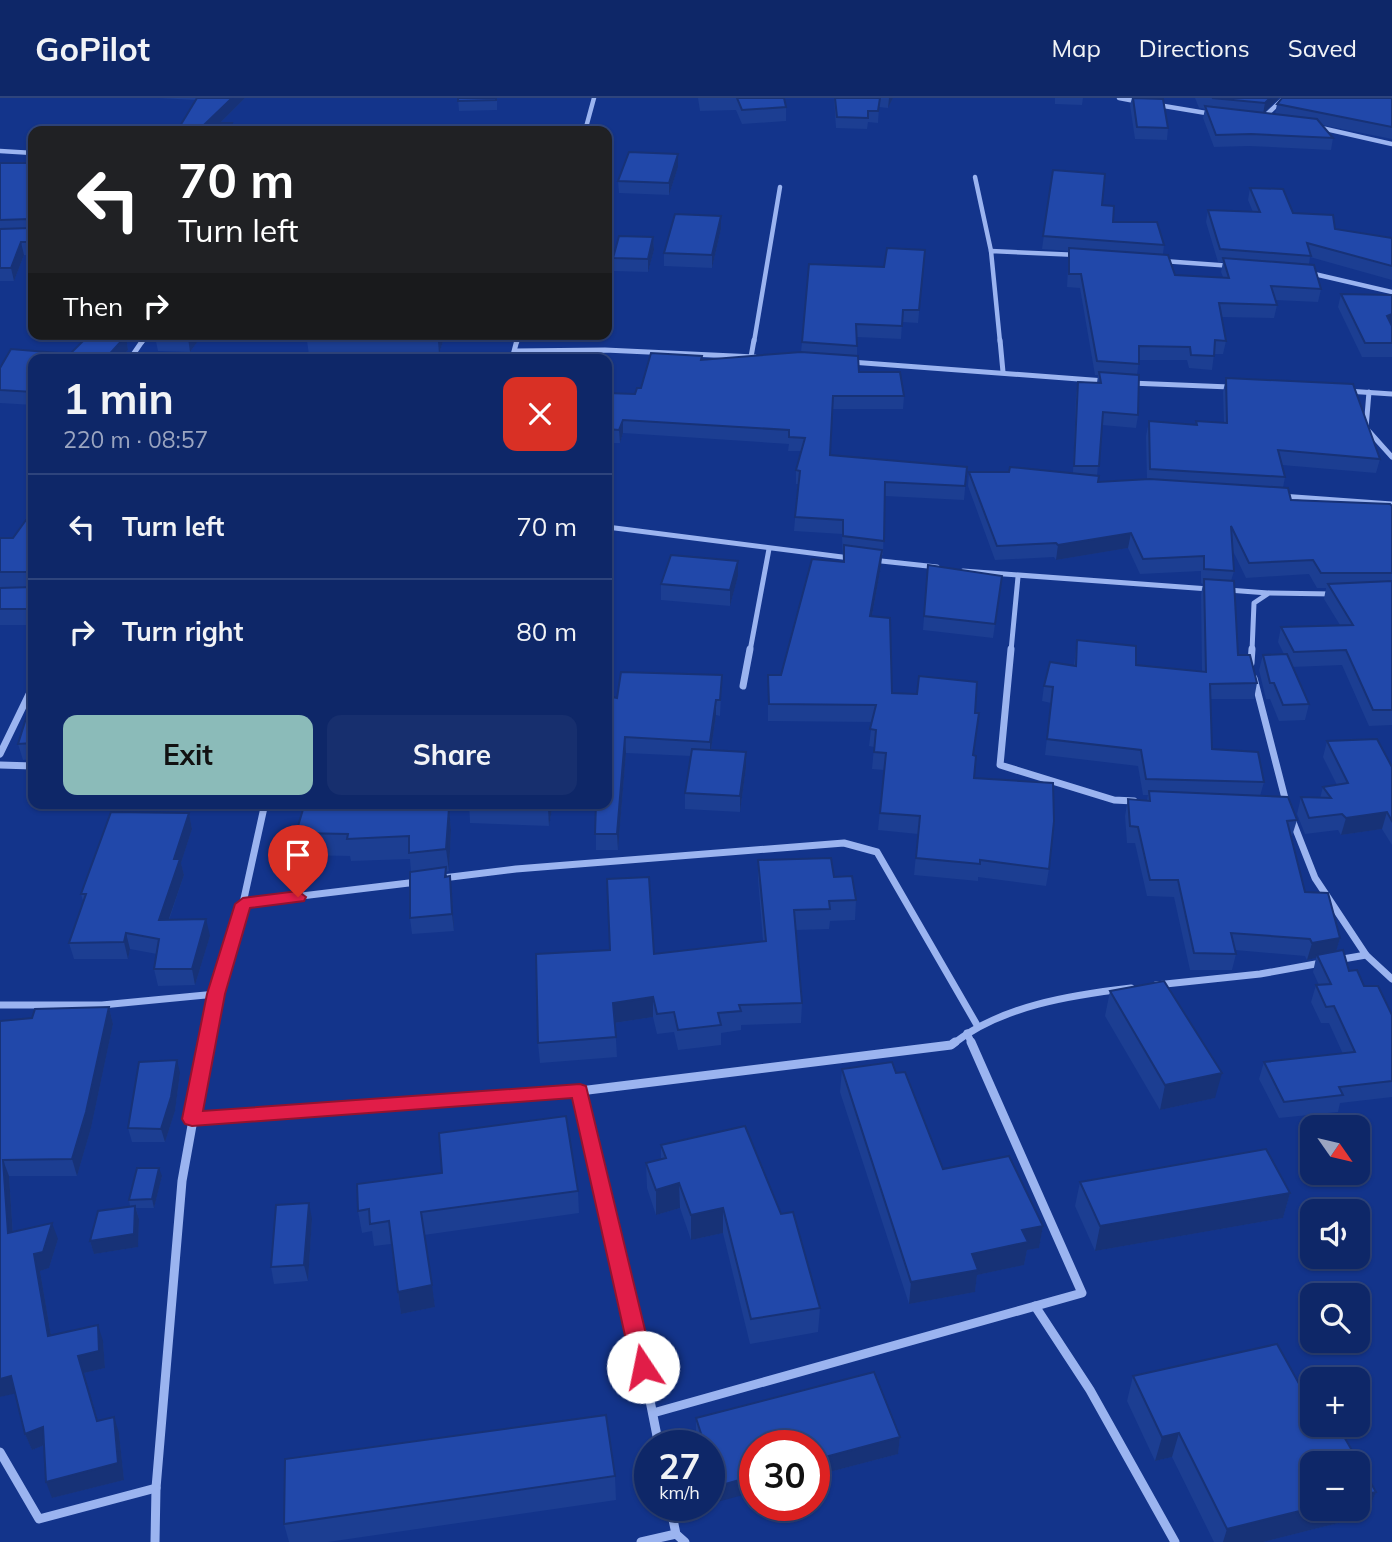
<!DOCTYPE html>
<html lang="en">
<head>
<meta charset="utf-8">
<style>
  :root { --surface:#0e2768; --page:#172f6e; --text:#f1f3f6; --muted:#9ba5c0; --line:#2e447c; --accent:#8bbbb9 }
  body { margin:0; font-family:Mulish,sans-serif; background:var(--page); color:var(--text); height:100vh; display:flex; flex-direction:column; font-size:26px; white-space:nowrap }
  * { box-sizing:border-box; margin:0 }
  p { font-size:23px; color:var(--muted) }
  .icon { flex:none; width:38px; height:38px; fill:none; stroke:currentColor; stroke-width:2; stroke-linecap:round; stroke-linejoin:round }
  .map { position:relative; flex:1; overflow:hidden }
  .sheet { position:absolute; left:28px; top:256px; width:584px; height:455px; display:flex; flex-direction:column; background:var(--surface); border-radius:14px; box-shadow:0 2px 5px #0004,0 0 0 2px var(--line) }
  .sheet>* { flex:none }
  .guide { position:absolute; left:28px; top:28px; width:584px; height:214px; border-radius:14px; box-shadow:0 2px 5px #0004,0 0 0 2px var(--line); background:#202124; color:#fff; overflow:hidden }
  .needle { width:46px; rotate:124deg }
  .tools { position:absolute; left:1300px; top:1017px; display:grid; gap:14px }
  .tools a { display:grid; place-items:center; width:70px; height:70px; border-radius:14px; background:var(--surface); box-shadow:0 2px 5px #0004,0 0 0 2px var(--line); font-size:35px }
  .speed { position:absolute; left:634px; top:1332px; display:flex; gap:14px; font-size:35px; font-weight:700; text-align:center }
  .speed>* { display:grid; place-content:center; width:91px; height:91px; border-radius:50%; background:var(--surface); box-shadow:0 2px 5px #0004,0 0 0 2px var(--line); line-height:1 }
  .speed small { font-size:18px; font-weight:400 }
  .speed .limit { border:10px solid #d22; background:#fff; color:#111 }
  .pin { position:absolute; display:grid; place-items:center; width:60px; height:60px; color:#fff; margin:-72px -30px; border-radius:50% 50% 50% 0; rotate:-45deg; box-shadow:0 0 7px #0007 }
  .pin .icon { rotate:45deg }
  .me { position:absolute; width:77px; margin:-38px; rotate:349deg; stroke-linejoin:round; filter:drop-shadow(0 0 5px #0008) }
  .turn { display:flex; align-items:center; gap:24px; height:147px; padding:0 35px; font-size:32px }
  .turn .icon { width:91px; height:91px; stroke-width:2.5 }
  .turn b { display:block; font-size:49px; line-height:60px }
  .then { display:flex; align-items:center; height:66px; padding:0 35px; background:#0003; gap:14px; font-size:26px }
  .round { display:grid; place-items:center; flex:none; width:74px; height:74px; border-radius:14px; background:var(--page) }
  .summary { display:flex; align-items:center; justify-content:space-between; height:119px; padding:0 35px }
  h1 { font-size:42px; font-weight:700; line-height:52px }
  .cta { display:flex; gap:14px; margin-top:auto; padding:14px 35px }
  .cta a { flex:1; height:80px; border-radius:14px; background:var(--accent); color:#111; font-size:28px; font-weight:700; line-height:80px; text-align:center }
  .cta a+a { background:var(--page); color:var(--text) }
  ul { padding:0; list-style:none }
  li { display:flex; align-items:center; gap:21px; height:105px; padding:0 35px; border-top:2px solid var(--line) }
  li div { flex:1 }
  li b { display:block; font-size:26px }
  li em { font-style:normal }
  header { display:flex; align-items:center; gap:42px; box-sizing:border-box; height:98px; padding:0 35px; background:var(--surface); border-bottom:2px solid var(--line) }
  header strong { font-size:33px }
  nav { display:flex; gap:38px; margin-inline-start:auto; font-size:24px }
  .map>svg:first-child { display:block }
</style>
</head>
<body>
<header>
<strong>GoPilot</strong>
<nav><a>Map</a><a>Directions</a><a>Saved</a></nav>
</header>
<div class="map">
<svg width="1392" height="1444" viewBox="0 0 1392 1444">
  <rect width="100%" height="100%" fill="#13348b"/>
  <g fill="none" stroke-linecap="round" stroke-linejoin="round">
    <g stroke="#9bb4f0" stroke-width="4.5">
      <path d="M1119 0 1140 4"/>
      <path d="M1158 7 1212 16"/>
      <path d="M1262 21 1284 0"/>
      <path d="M1317 29 1392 46"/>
      <path d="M585 33 594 0"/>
      <path d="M0 53 33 55"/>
      <path d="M975 79 991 153"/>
      <path d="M1163 163 1232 168"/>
      <path d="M1310 175 1392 194"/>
      <path d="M142 244 147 236"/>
      <path d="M517 244 519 236"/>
      <path d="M754 244 780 89"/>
      <path d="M1000 244 991 153 1078 157"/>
    </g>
    <g stroke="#9bb4f0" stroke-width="5">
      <path d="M1000 242 1003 274"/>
      <path d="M515 253 605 252 755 259"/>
      <path d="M751 259 754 242"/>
      <path d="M130 261 143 242"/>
      <path d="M512 261 517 242"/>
      <path d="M851 264 1105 283"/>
      <path d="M1130 285 1230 289"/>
      <path d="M1347 293 1392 296"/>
      <path d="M1369 294 1366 330 1392 359"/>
      <path d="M1281 398 1392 406"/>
      <path d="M607 429 850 460"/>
      <path d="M872 462 937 469"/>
      <path d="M963 473 1209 491"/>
      <path d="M1228 492 1268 495"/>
      <path d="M750 553 769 451"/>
      <path d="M1011 553 1018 479"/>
      <path d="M1252 553 1254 505 1269 495 1332 496"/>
    </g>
    <g stroke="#9bb4f0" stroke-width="7">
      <path d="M1011 551 1000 667 1114 702 1134 703"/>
      <path d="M1251 565 1252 551"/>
      <path d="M1254 580 1287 708"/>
      <path d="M743 588 750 551"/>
      <path d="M0 656 33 588"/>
      <path d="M0 667 33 668"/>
      <path d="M1291 719 1315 780 1366 857 1337 862"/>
      <path d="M443 780 516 771 844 745 877 754 977 927"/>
      <path d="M243 805 417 784"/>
      <path d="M1366 857 1392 881"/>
      <path d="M1156 887 1260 876 1321 865"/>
      <path d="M0 907H102L216 896"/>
      <path d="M967 935 972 946"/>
      <path d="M207 946 216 896 243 805 265 705"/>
      <path d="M953 946C1001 908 1071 897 1131 890"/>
    </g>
    <g stroke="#9bb4f0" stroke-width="9">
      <path d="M580 993 634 1222 659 1348"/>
      <path d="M192 1021 580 993 951 947 955 944"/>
      <path d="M1035 1208 1090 1292 1175 1444"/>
      <path d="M653 1315 1082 1195 971 944"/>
      <path d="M0 1354 39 1421 156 1390"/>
      <path d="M670 1407 676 1436 685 1444"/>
      <path d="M155 1444 156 1390 182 1083 207 944"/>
      <path d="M641 1444 676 1436"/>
    </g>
  </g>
  <g fill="#1c3e92">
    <path d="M158 0H245L220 25H232L234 33H177L196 2Z"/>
    <path d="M458 0H497V12L459 13Z"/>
    <path d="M698 0H784L786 9V23L742 26 736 12 700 13Z"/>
    <path d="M834 0H893L888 10 879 9 878 25 868 24 867 31 836 30Z"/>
    <path d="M1055 0H1083L1082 7 1055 6Z"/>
    <path d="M1132 0H1160L1168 30 1167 42 1135 41 1130 7Z"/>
    <path d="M1195 0H1279L1264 15 1275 16 1277 6 1392 0V41L1322 27 1333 40 1331 52 1249 48 1214 49 1203 20 1205 11 1199 10Z"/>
    <path d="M0 65H32L33 71V157H24L14 183H0Z"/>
    <path d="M678 69 669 97 619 95 618 83Z"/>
    <path d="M1053 72 1102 107 1113 124 1164 147 1163 156 1175 177 1223 179 1221 174 1223 164H1218L1206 124 1208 112 1253 114 1248 102 1250 90 1293 115 1335 131 1392 140V182L1310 159 1309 166 1321 191 1318 204 1275 202 1277 207 1274 220 1221 219 1226 243 1223 256H1214L1212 272 1189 270 1187 262H1139L1137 277 1138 317 1136 330 1102 327 1097 378 1098 384 1147 382 1146 338 1149 323 1196 327V323L1224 325 1223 294 1226 280 1380 361 1376 375 1282 367 1285 379 1283 390 1291 402 1392 408V627L1369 628 1342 567 1292 569 1309 606 1305 622 1279 623 1270 601H1266L1259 572 1263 557 1284 556 1278 544 1281 529 1340 527 1324 501 1326 490H1317L1309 476 1246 480 1232 451 1234 473 1231 483 1238 557 1257 585 1254 601H1210L1212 651 1264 684 1260 698 1297 722 1292 738H1291L1305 794 1340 840 1336 853 1349 873 1392 917V999L1340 1005 1338 1014 1279 1020 1259 981 1264 964 1343 956 1329 925H1321L1311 904 1316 887H1319L1313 874 1316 860 1307 862 1305 858 1235 852 1236 856 1232 872H1190L1174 799 1147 798 1135 745H1127L1125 718 1128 701 1147 703 1148 697H1143L1138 668 1045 657 1051 605 1042 603 1044 588 1074 568 1077 542 1136 567 1202 574 1201 496 1203 486 1201 485V473L1140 476 1128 450 1056 462 1054 459 995 462 968 388 969 374 1073 375 1076 297 1078 284 1097 285 1098 277H1095L1080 190 1067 189 1069 153 1042 151Z"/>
    <path d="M721 131 712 170 664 168V155Z"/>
    <path d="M653 139 654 152 648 174 613 173V160Z"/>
    <path d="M925 152 918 225 902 224 901 241 857 239V258L859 274 904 298 903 311H832L830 357 967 369 964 402 885 398 883 457H882L881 468 872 518 892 595 979 615 973 657 974 680 1049 771 1046 788 978 779V783L914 777 918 736 878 732 884 672 872 671 874 649 869 648 872 624 768 623V577H781L843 464 842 436 794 433 798 386H796V372L801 353H788L789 346 623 335 620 345H607V295L635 296 641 290 702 262 801 254 802 244 884 169Z"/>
    <path d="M1341 196 1392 197V259H1362L1338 209Z"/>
    <path d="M90 236 126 238 128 252 120 261H33V307L0 305V270L11 251 70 256Z"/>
    <path d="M157 236H203L190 254 158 253 155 239Z"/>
    <path d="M445 237 439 256 309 257 307 243Z"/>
    <path d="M33 420V527H0V440H13Z"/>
    <path d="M738 463V478L730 508 661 502V486Z"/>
    <path d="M928 467 1002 478 993 540 923 532Z"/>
    <path d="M722 577 720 618 716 617 711 652 746 670 740 714 685 711V695L691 658 626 655 618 752H596V713H564L563 705H607L617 600Z"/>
    <path d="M33 601V661L23 662 18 646Z"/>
    <path d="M1327 643 1392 669V747L1382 731 1341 737 1338 732 1305 736 1297 716 1301 699 1320 700 1323 689 1337 687 1323 659Z"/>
    <path d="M469 705H553L549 728 470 725Z"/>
    <path d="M449 710 451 732 449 773 446 774 452 795 454 833 412 836 410 820 411 774 410 761 351 763 350 758 300 757 296 735Z"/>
    <path d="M189 715 192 731 181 765 184 777 169 822 210 838 195 887 158 888 154 871 157 856 130 851 128 861H74L69 845 83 803 81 796Z"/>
    <path d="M758 762 834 779 856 802 855 822 830 823 829 831 796 832 802 905 801 925 741 927V932L721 935V947L678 952 674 934 657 936 653 919 615 925 617 959 540 965 538 945 610 852 654 856 763 843 758 781Z"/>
    <path d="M1110 893 1215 1000 1160 1012 1105 918Z"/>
    <path d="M109 909 113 926 91 1030 77 1078H9L13 1134 58 1141 49 1170 40 1173 51 1237 103 1243 105 1270 84 1275 98 1323 119 1335 124 1382 52 1400 44 1347 32 1352 25 1336 15 1295 0 1299V923L32 920Z"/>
    <path d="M842 971 896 975 943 1071 1043 1128 1039 1150 1027 1152 1024 1167 977 1177 975 1194 909 1206 840 994Z"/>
    <path d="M180 975 175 1013 165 1044H132L128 1030Z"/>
    <path d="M661 1047 820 1210 818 1234 750 1246 723 1135 691 1142 680 1110 656 1117 647 1090 646 1065 661 1061Z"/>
    <path d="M162 1078 154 1110H136L139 1121 138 1149 94 1156 90 1143 130 1108 129 1102Z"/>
    <path d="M1080 1084 1290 1095 1283 1120 1095 1153 1075 1108Z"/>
    <path d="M357 1086 578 1093 579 1115 424 1137 435 1209 401 1216 391 1146 374 1148 372 1133 362 1135 358 1113Z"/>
    <path d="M312 1121 308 1183 274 1186 271 1169Z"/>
    <path d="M1133 1278 1326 1333 1376 1394 1366 1418 1263 1444H1214L1172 1359 1155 1363 1127 1303Z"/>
    <path d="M696 1320 900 1339 898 1356 814 1378V1348L717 1404 709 1377V1348H699L696 1337Z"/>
    <path d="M615 1378 616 1402 328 1444H289L284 1426Z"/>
  </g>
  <g fill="#173277">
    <path d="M232 0H245L212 33 206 25Z"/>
    <path d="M889 0H893L888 10Z"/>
    <path d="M1270 0H1279L1263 16 1265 5Z"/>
    <path d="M232 25 234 33H228Z"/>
    <path d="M678 56V69L669 97V85Z"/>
    <path d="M32 65 33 71V81L28 77Z"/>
    <path d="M721 118V131L712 170V157Z"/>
    <path d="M653 139 654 152 648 174V161Z"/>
    <path d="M21 144 24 157 14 183 11 170Z"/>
    <path d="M1392 216V229L1387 218Z"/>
    <path d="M191 236H203L190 254 188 240Z"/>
    <path d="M440 236H445V237L439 256 438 243Z"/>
    <path d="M126 238 128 252 120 261H105Z"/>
    <path d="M623 322V335L620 345 619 332Z"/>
    <path d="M1131 435 1128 450 1056 462 1058 447Z"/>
    <path d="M882 452 881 468 869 534 870 518Z"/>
    <path d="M738 463V478L730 508V492Z"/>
    <path d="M33 466V487L30 474Z"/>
    <path d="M716 602V617L710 659V644Z"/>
    <path d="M625 639 626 655 618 752 617 736Z"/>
    <path d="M746 654V670L740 714V698Z"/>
    <path d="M549 705H553L549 728 548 711Z"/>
    <path d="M449 710 451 732 449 773 446 751Z"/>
    <path d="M1387 714 1382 731 1341 737 1346 720Z"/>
    <path d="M189 715 192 731 181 765 184 777 163 838 159 822 174 761Z"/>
    <path d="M450 778 452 795 454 833 452 816Z"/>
    <path d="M206 821 210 838 195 887 192 871Z"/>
    <path d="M126 835 130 851 128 861 124 844Z"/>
    <path d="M1340 840 1335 857H1317L1316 860 1307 862 1312 845Z"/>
    <path d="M653 899V919L614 925 613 905Z"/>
    <path d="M109 909 113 926 91 1030 77 1078 72 1061Z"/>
    <path d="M177 962 180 975 175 1013 165 1044 161 1031Z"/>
    <path d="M1222 975 1215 1000 1160 1012 1165 987Z"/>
    <path d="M3 1062 9 1078 14 1152 8 1135Z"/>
    <path d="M159 1070 162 1078 154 1110 152 1101Z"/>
    <path d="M679 1085 680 1110 656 1117V1092Z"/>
    <path d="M1290 1095 1283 1120 1095 1153 1100 1128Z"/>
    <path d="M309 1105 312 1121 308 1183 304 1167Z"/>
    <path d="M135 1108 139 1121 138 1149 94 1156 90 1143Z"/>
    <path d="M723 1110V1135L691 1142V1117Z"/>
    <path d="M52 1125 58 1141 49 1170 40 1173 54 1255 48 1238 34 1156Z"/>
    <path d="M1043 1128 1039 1150 1027 1152 1024 1167 977 1177 975 1194 909 1206 911 1184 1022 1132Z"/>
    <path d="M432 1187 435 1209 401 1216 398 1194Z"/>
    <path d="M98 1227 103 1243 105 1270 84 1275 103 1340 78 1258Z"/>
    <path d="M11 1278 17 1295 0 1299V1281Z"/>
    <path d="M114 1319 119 1335 124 1382 52 1400 46 1384Z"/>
    <path d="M43 1329 49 1345 32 1352 25 1336Z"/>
    <path d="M1179 1335 1172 1359 1155 1363 1162 1339Z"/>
    <path d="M900 1339 898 1356 814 1378V1362Z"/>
    <path d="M754 1378V1394L717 1404 718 1388Z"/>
    <path d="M1376 1394 1366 1418 1263 1444H1223L1227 1431 1312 1410H1358V1398Z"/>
  </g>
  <g fill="#2148aa" stroke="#173277" stroke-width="2">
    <path d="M197 0H232L206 25H232L228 33H177Z"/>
    <path d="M458 0H496V2L458 3Z"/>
    <path d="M737 0H784L786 9 742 12Z"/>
    <path d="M835 0H880L878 13H868V20L837 19Z"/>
    <path d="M1133 0 1163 1 1168 30 1137 29Z"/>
    <path d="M1212 0H1270L1265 5Z"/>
    <path d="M1282 0H1392V29L1277 6Z"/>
    <path d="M1205 8 1317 21 1333 40 1251 36 1216 37Z"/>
    <path d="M629 54 678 56 669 85 618 83Z"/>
    <path d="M0 65H32L28 77H33V124L30 121 0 122Z"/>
    <path d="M1053 72 1105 76 1102 107 1114 108 1113 124H1157L1164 147 1043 138Z"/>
    <path d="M1250 90 1283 91 1293 115 1333 117 1335 131 1392 140V168L1307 145 1311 158 1220 151 1208 112 1260 114Z"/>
    <path d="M675 116 721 118 712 157 664 155Z"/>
    <path d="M33 127V144H21L11 170H0V131L30 130Z"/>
    <path d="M619 138 653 139 648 161 613 160Z"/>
    <path d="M887 150 925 152 919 212H903L902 228 856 226 857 248 802 244 809 166 884 169Z"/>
    <path d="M1069 150 1168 157 1175 177 1229 180 1223 160 1314 167 1321 191 1271 188 1277 207 1219 205 1226 243 1215 242 1214 258 1191 257 1190 249 1139 248V266L1097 263 1081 176H1069Z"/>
    <path d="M1341 196 1392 197V216L1387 218 1392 228V245H1365Z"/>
    <path d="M90 236 126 238 105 261H33V294L0 292V270L11 251 70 256Z"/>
    <path d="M157 236H191L188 240 155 239Z"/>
    <path d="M310 236H440L438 243H307Z"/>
    <path d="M801 254 858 258 859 274H900L904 298H833L830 357 967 369 965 388 885 384 884 443 843 438V422L795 419 800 373 796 372 805 340 789 339V332L623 322 619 332 607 331V295L635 296 637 290H641L651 255 702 258 701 262Z"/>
    <path d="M1099 274 1139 277 1138 317 1103 314 1099 368H1074L1078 284 1101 285Z"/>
    <path d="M1226 280 1353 286 1380 361 1278 352 1285 379 1150 371 1149 323 1197 327 1196 323 1227 325Z"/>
    <path d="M1010 369 1099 378 1098 384 1150 381 1288 390 1291 402 1390 406 1392 408V475H1321L1313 462 1249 465 1231 428 1234 473 1204 471V458L1143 461 1131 435 1058 447 1056 445 997 448 969 374H1009Z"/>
    <path d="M33 420V466L30 474H0V440H13L26 422 31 423Z"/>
    <path d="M844 447 882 452 870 518 890 520 892 595 917 596 919 578 977 584 975 615H979L973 657 976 658 974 680 1053 685 1054 723 1049 771 980 762V766L916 760 920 718 880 715 886 655 874 654 876 632 870 631 876 607 769 606 768 577H781L812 461 844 464Z"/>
    <path d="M671 457 738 463 730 492 661 486Z"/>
    <path d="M928 467 1002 478 995 526 924 518Z"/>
    <path d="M1204 481 1234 483 1238 557H1250L1257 585 1210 586 1212 651 1258 654 1264 684 1146 681 1141 652 1047 641 1053 589 1044 588 1050 564 1076 568 1077 542 1136 548V567L1206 574Z"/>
    <path d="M1392 483V612H1373L1346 552 1294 554 1281 529 1353 527 1328 486Z"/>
    <path d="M33 489V511H0V490Z"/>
    <path d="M1287 556 1309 606 1283 607 1274 585H1270L1263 557Z"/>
    <path d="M621 574 722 577 720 602H716L710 644 625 639 617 736H595L596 705H607V629L613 599 617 600Z"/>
    <path d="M32 601H33V645L18 646Z"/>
    <path d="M1377 641 1392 669V723L1387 714 1346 720 1342 716 1309 720 1301 699 1331 700 1323 689 1348 685 1327 643Z"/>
    <path d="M692 651 746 654 740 698 685 695Z"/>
    <path d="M1149 693 1288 699 1297 722 1287 723 1305 794 1328 795 1340 840 1312 845 1310 841 1231 835 1236 856 1194 855 1178 782H1150L1138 729 1130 728 1128 701 1150 703Z"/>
    <path d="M469 705H549L548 711 469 709Z"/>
    <path d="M304 708 449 710 446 751 409 755V738L347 741 348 736 296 735Z"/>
    <path d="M111 714 189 715 174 761H180L159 822 206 821 192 871H154L159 841 126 835 124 844 69 845 86 796H81Z"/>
    <path d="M831 760 834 779 852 778 856 802 829 803 830 811 794 812 802 905 739 907 741 913 718 915 721 927 678 932 674 914 657 916 653 899 613 905 616 939 538 945 536 856 610 852 607 781 649 779 654 856 766 843 758 762Z"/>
    <path d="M446 769 445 779 450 778 452 816 410 820V774Z"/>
    <path d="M1343 852 1349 873 1357 872 1364 888H1378L1392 917V983L1339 989 1343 997 1284 1004 1264 964 1355 954 1334 908 1326 909 1316 887 1331 886 1317 857Z"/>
    <path d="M1164 883 1222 975 1165 987 1110 893Z"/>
    <path d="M109 909 86 1014 72 1061 3 1062 8 1135 52 1125 43 1154 34 1156 48 1238 98 1227 99 1253 78 1258 97 1323 114 1319 118 1365 46 1384 43 1329 25 1336 11 1278 0 1281V923L32 920 35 911Z"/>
    <path d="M177 962 171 999 161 1031 128 1030 139 964Z"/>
    <path d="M892 964 896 975 905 974 943 1071 1009 1058 1043 1128 1022 1132 1028 1144 972 1156 978 1172 911 1184 842 971Z"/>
    <path d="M566 1018 578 1093 421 1114 432 1187 398 1194 389 1123 370 1126 369 1111 358 1113 357 1086 442 1075 439 1035Z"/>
    <path d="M745 1028 781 1116 793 1114 820 1210 751 1221 723 1110 691 1117 679 1085 656 1092 646 1065 666 1060 661 1047Z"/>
    <path d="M1266 1051 1290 1095 1100 1128 1080 1084Z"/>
    <path d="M137 1070H159L152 1101 129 1102Z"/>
    <path d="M309 1105 304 1167 271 1169 276 1107Z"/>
    <path d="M135 1108 134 1136 90 1143 98 1113Z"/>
    <path d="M1277 1246 1312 1309V1326H1322L1326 1333 1339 1330 1376 1394 1358 1398V1365H1312V1410L1227 1431 1179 1335 1162 1339 1133 1278Z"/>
    <path d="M874 1274 900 1339 814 1362V1348H754V1378L718 1388 709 1360V1348H705L696 1320Z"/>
    <path d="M606 1317 615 1378 284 1426 285 1361Z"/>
  </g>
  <path fill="#e11d48" stroke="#92132f" stroke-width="2" d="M298 793 306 799 304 803 250 810 225 896 203 1013 580 986 586 988 654 1269 651 1275 643 1278 636 1275 632 1269 572 1000 192 1028 185 1026 182 1021 207 896 235 806 243 800Z"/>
</svg>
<div class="tools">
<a><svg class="needle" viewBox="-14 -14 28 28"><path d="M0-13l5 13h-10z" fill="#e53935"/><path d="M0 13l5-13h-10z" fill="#9ba5c0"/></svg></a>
<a><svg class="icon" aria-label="sound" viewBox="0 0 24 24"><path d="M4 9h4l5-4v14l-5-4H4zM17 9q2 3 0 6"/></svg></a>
<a><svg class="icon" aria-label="search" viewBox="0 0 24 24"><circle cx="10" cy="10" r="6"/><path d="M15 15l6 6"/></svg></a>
<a>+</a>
<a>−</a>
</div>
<div class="speed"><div>27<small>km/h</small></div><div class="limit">30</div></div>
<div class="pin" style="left:298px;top:799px;background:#d93025"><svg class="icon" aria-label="arrive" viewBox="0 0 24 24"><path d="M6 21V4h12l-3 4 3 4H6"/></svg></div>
<svg class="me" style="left:643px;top:1269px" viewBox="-20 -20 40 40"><circle r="19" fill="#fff"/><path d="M0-13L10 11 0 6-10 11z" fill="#e11d48"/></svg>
<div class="guide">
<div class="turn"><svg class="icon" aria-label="left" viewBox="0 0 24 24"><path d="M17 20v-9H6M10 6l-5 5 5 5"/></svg><div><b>70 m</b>Turn left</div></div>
<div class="then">Then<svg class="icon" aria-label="right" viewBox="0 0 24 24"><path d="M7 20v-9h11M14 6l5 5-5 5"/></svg></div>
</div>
<section class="sheet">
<div class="summary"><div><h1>1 min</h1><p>220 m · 08:57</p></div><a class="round" style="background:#d93025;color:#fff"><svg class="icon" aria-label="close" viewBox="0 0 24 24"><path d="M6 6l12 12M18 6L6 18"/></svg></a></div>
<ul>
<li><svg class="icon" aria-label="left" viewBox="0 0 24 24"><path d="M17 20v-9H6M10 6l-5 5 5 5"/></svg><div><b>Turn left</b></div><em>70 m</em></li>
<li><svg class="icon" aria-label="right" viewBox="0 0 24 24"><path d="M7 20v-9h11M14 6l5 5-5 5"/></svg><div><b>Turn right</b></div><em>80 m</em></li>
</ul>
<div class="cta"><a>Exit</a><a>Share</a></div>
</section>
</div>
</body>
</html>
